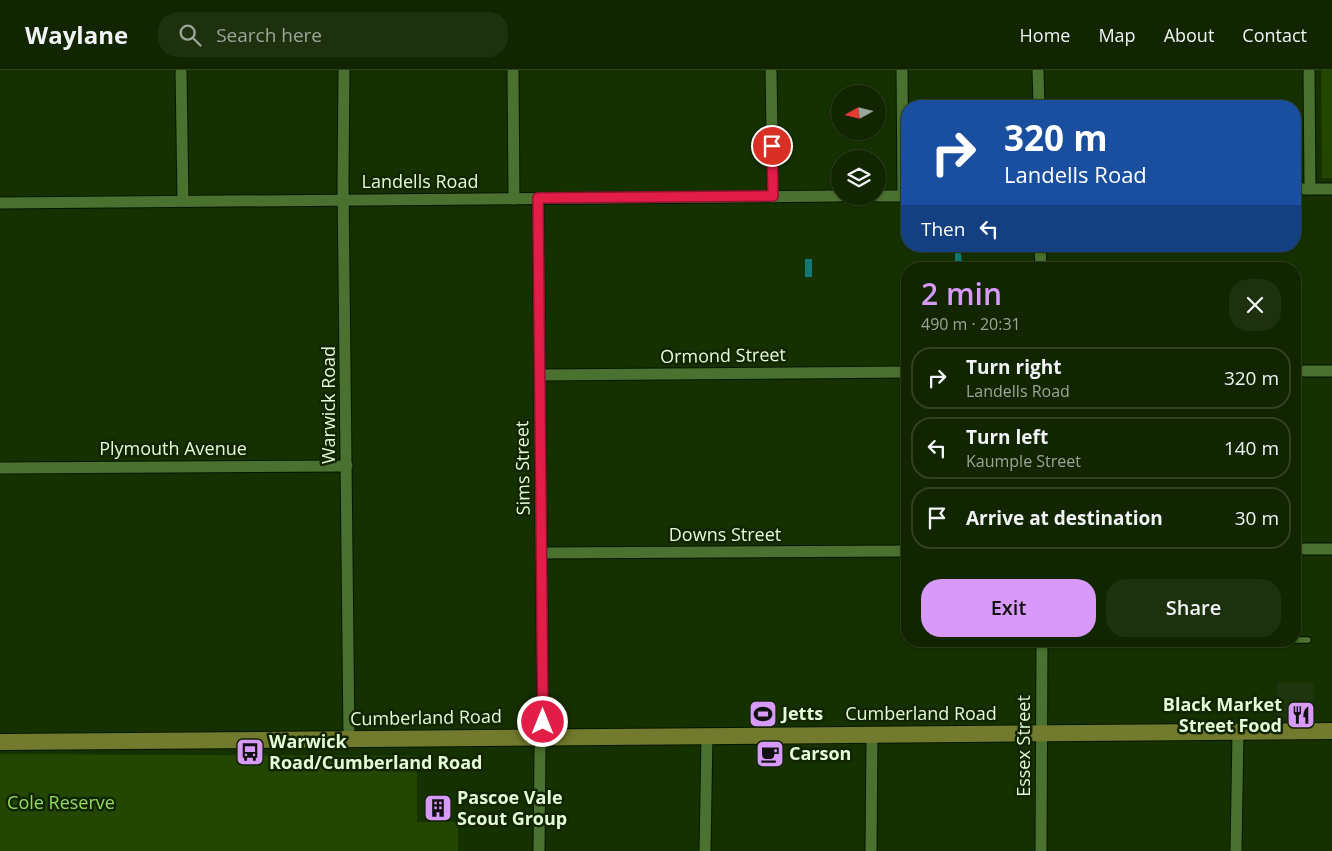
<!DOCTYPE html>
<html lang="en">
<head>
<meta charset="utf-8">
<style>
  :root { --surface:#102500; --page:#1e310f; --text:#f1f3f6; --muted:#9ca599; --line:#304222; --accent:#d89af8 }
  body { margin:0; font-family:"Open Sans",sans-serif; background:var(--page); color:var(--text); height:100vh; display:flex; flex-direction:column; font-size:19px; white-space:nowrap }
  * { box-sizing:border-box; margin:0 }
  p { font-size:16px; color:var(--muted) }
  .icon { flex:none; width:28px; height:28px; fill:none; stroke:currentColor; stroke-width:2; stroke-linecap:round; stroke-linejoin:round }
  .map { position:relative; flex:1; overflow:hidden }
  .details { position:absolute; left:901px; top:192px; width:400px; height:385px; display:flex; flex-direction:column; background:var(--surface); border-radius:20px; box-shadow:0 1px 4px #0004,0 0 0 1px var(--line) }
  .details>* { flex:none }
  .banner { position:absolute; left:901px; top:30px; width:400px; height:152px; border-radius:20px; box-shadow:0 1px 4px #0004,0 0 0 1px var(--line); background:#1a4fa0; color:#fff; overflow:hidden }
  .needle { width:32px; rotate:262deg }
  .controls { position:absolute; left:831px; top:15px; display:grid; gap:10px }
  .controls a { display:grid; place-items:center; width:55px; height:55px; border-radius:50%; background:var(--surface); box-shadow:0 1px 4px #0004,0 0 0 1px var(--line); font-size:25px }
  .pin { position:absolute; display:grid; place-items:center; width:42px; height:42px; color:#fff; margin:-21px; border:2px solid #fff; border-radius:50%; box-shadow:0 1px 5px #0007 }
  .me { position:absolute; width:55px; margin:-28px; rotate:0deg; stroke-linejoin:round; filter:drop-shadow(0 0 4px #0008) }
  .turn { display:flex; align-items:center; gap:18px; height:105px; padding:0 20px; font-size:22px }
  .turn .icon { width:65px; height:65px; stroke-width:2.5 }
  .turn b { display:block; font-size:35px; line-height:42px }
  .then { display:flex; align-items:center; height:48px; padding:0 20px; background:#0003; gap:10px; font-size:19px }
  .round { display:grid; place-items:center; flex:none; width:52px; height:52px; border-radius:20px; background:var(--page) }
  .summary { display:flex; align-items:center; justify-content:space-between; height:85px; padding:0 20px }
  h1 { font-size:30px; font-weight:600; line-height:38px; color:var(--accent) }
  .cta { display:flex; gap:10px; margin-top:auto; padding:10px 20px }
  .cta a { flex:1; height:58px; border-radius:20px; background:var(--accent); color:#111; font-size:20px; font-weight:600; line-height:58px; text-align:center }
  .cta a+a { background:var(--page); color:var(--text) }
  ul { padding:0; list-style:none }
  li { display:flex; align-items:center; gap:15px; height:62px; margin:0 10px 8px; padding:0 10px; border:2px solid var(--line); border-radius:20px }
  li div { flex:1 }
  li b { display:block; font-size:19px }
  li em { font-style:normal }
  header { display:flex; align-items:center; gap:30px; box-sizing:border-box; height:70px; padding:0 25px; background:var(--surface); border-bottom:1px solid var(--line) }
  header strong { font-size:24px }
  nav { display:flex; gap:28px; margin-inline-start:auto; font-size:18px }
  .search { width:350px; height:45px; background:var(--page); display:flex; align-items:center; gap:12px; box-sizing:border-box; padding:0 18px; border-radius:20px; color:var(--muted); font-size:19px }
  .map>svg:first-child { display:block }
</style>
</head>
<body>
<header>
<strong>Waylane</strong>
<div class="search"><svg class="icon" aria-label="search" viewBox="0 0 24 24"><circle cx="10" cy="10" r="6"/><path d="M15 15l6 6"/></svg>Search here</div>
<nav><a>Home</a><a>Map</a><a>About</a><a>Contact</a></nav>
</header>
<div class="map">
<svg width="1332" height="781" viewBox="0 0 1332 781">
  <rect width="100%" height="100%" fill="#163100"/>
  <rect fill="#1f350e" x="1277" y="612" width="37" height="36"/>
  <g fill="#234700">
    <path d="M1321 0H1332V108H1322Z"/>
    <path d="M0 684 417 686V752H458V781H0Z"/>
  </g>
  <g fill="#137877">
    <path d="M955 181H961L962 197 955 198Z"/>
    <rect x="805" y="189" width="7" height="18"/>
  </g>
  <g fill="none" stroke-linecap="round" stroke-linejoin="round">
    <defs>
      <path id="service" d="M1295 570H1308"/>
      <g id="minor">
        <path d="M181 0 183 131"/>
        <path d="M344 0 343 113 349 669"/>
        <path d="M513 0 514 129"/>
        <path d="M771 0 773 127"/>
        <path d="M902 0 903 126"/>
        <path d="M1038 0 1039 36"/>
        <path d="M1309 0 1310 119"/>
        <path d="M1295 119H1332"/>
        <path d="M878 126H908"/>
        <path d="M538 129 543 655 540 679 539 781"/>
        <path d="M0 133 840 126"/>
        <path d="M1040 176 1041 199"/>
        <path d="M1295 301H1332"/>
        <path d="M540 305 908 302"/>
        <path d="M0 398 347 396"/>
        <path d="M1295 479H1332"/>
        <path d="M542 483 908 481"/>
        <path d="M705 781 707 666"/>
        <path d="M871 781 872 664"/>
        <path d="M1041 781 1042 571"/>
        <path d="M1236 781 1238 662"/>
      </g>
      <path id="secondary" d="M0 672 1332 661"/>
    </defs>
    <use href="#service" stroke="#051700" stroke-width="8"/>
    <use href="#minor" stroke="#051700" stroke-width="13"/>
    <use href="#secondary" stroke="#051700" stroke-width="18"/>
    <use href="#service" stroke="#4a712f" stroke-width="5.5"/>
    <use href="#minor" stroke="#4a712f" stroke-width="11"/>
    <use href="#secondary" stroke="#727a2d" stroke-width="16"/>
  </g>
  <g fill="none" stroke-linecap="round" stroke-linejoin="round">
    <defs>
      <path id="route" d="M543 652 538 128 773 126 772 76"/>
    </defs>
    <use href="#route" stroke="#92132f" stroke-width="12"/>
    <use href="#route" stroke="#e11d48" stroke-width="9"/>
  </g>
  <defs>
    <symbol id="stadium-square" viewBox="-11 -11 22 22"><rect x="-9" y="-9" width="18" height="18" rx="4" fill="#d89af8" stroke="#122503"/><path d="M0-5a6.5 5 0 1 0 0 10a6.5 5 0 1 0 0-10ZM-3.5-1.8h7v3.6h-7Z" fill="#111"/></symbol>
    <symbol id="restaurant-square" viewBox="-11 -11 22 22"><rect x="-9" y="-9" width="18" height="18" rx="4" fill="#d89af8" stroke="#122503"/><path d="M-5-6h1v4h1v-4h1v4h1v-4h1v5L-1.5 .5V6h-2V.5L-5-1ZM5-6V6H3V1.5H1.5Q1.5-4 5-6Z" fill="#111"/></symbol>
    <symbol id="bus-square" viewBox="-11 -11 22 22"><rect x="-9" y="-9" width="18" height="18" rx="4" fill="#d89af8" stroke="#122503"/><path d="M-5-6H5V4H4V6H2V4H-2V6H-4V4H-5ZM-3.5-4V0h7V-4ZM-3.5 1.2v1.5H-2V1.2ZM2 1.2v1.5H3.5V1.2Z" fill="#111"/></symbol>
    <symbol id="cafe-square" viewBox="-11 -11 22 22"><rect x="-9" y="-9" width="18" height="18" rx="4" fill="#d89af8" stroke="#122503"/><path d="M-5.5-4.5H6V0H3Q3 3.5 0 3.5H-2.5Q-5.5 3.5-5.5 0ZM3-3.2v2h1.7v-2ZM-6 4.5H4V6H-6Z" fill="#111"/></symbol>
    <symbol id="building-square" viewBox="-11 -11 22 22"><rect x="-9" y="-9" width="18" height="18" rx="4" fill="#d89af8" stroke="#122503"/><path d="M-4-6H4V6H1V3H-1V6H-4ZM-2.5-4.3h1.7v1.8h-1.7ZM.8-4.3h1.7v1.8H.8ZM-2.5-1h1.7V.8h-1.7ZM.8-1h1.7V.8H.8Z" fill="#111"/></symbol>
  </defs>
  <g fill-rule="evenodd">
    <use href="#stadium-square" x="747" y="628" width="32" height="32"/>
    <use href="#restaurant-square" x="1285" y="629" width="32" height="32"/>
    <use href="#bus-square" x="234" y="666" width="32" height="32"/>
    <use href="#cafe-square" x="754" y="668" width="32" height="32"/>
    <use href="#building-square" x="422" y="722" width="32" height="32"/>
  </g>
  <g text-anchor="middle" stroke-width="5" stroke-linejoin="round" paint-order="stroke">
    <g font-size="18" fill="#e5fbd8" stroke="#122503">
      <text x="420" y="118">Landells Road</text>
      <text transform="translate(723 286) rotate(-1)" y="6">Ormond Street</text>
      <text transform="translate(329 335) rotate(-90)" y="6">Warwick Road</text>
      <text x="173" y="385">Plymouth Avenue</text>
      <text transform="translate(523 398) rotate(-91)" y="6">Sims Street</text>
      <text x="725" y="471">Downs Street</text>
      <text x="921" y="650">Cumberland Road</text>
      <text transform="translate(426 648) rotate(-1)" y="6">Cumberland Road</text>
      <text transform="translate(1024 676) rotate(-90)" y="6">Essex Street</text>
    </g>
    <g font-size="18" font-weight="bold" fill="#e5fbd8" stroke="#122503" text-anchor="start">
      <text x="1282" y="641" text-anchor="end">Black Market<tspan x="1282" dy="21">Street Food</tspan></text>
      <text x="782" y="650">Jetts</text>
      <text x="269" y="678">Warwick<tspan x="269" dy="21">Road/Cumberland Road</tspan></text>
      <text x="789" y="690">Carson</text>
      <text x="457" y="734">Pascoe Vale<tspan x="457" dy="21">Scout Group</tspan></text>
    </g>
    <g font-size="18" fill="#93da5f" stroke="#122503">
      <text x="61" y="739">Cole Reserve</text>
    </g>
  </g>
</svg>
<div class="controls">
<a><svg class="needle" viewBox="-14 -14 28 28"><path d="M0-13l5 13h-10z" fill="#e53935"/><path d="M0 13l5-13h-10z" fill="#9ca599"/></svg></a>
<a><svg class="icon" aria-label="layers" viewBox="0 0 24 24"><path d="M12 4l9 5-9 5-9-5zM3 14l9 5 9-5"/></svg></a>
</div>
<div class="pin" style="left:772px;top:76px;background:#d93025"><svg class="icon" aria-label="arrive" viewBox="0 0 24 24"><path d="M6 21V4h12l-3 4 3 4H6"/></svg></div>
<svg class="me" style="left:543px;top:652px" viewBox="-20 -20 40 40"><circle r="17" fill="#e11d48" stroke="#fff" stroke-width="3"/><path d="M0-11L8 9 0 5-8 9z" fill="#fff"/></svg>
<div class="banner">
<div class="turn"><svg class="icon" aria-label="right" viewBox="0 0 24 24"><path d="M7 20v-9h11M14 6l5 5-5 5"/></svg><div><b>320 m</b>Landells Road</div></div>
<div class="then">Then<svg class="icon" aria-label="left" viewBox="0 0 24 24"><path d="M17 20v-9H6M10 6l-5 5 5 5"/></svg></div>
</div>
<section class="details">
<div class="summary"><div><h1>2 min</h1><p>490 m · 20:31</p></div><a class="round"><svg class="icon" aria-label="close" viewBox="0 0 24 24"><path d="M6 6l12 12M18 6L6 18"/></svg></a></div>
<ul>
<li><svg class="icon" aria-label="right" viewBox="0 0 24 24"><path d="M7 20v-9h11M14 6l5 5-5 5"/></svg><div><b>Turn right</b><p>Landells Road</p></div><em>320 m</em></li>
<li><svg class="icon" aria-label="left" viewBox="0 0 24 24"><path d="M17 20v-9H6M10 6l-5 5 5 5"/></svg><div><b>Turn left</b><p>Kaumple Street</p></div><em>140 m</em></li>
<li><svg class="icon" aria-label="arrive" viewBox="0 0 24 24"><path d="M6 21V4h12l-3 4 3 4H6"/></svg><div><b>Arrive at destination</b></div><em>30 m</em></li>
</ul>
<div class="cta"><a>Exit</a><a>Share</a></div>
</section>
</div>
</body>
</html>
